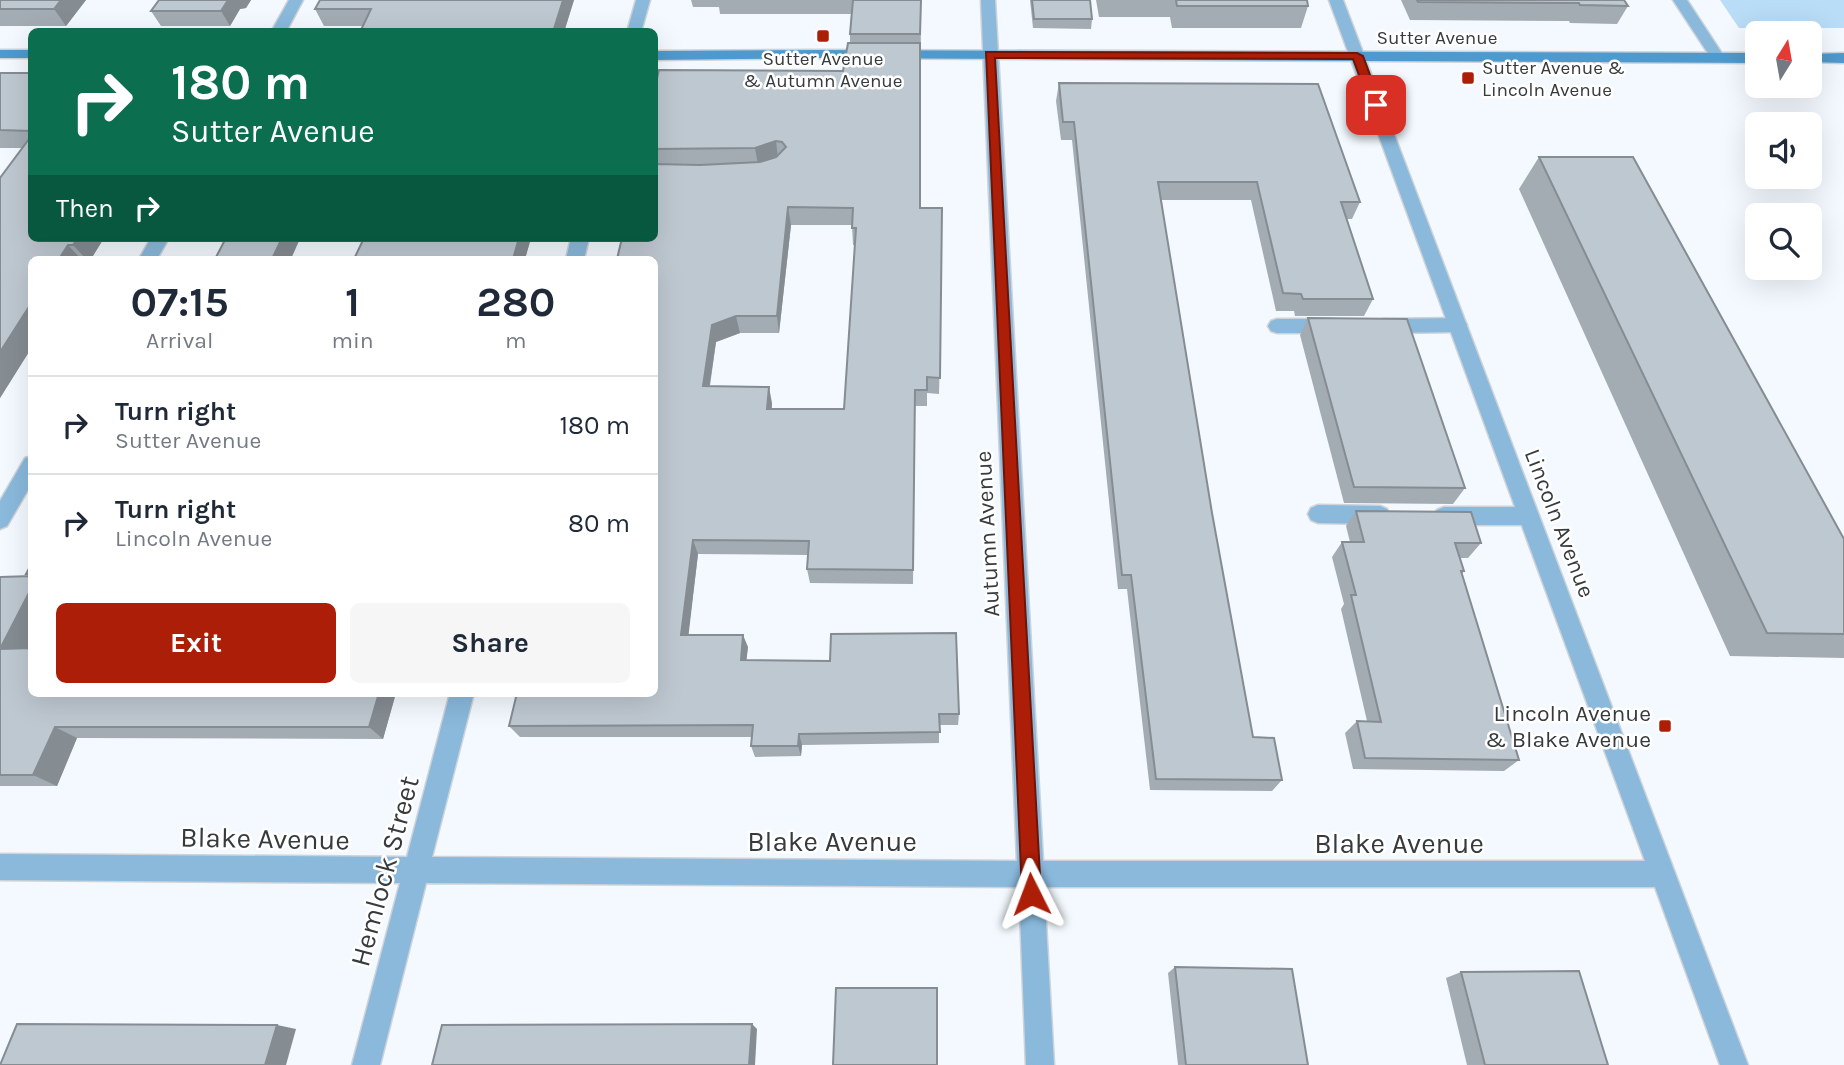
<!DOCTYPE html>
<html lang="en">
<head>
<meta charset="utf-8">
<style>
  :root { --surface:#fff; --page:#f6f6f7; --text:#1f2937; --muted:#747a83; --line:#e0e1e3; --accent:#ad1e08 }
  body { margin:0; font-family:Karla,sans-serif; background:var(--page); color:var(--text); height:100vh; display:flex; flex-direction:column; font-size:26px; white-space:nowrap }
  * { box-sizing:border-box; margin:0 }
  p { font-size:23px; color:var(--muted) }
  .icon { flex:none; width:38px; height:38px; fill:none; stroke:currentColor; stroke-width:2; stroke-linecap:round; stroke-linejoin:round }
  .map { position:relative; flex:1; overflow:hidden }
  .panel { position:absolute; left:28px; top:256px; width:630px; height:441px; display:flex; flex-direction:column; background:var(--surface); border-radius:10px; box-shadow:0 7px 28px #0002 }
  .panel>* { flex:none }
  .hud { position:absolute; left:28px; top:28px; width:630px; height:214px; border-radius:10px; box-shadow:0 7px 28px #0002; background:#0b6e4f; color:#fff; overflow:hidden }
  .needle { width:46px; rotate:11deg }
  .buttons { position:absolute; left:1745px; top:21px; display:grid; gap:14px }
  .buttons a { display:grid; place-items:center; width:77px; height:77px; border-radius:10px; background:var(--surface); box-shadow:0 7px 28px #0002; font-size:35px }
  .pin { position:absolute; display:grid; place-items:center; width:60px; height:60px; color:#fff; margin:-30px; border-radius:14px; box-shadow:0 4px 10px #0006 }
  .me { position:absolute; width:77px; margin:-38px; rotate:357deg; stroke-linejoin:round; filter:drop-shadow(0 0 5px #0008) }
  .turn { display:flex; align-items:center; gap:24px; height:147px; padding:0 28px; font-size:32px }
  .turn .icon { width:91px; height:91px; stroke-width:2.5 }
  .turn b { display:block; font-size:49px; line-height:60px }
  .then { display:flex; align-items:center; height:66px; padding:0 28px; background:#0003; gap:14px; font-size:26px }
  .eta { display:flex; justify-content:space-evenly; align-items:center; height:119px; text-align:center }
  .eta b { font-size:42px; font-weight:700; line-height:49px }
  .action { display:flex; gap:14px; margin-top:auto; padding:14px 28px }
  .action a { flex:1; height:80px; border-radius:10px; background:var(--accent); color:#fff; font-size:28px; font-weight:700; line-height:80px; text-align:center }
  .action a+a { background:var(--page); color:var(--text) }
  ul { padding:0; list-style:none }
  li { display:flex; align-items:center; gap:21px; height:98px; padding:0 28px; border-top:2px solid var(--line) }
  li div { flex:1 }
  li b { display:block; font-size:26px }
  li em { font-style:normal }
  .map>svg:first-child { display:block }
</style>
</head>
<body>
<div class="map">
<svg width="1844" height="1065" viewBox="0 0 1844 1065">
  <rect width="100%" height="100%" fill="#f3f9fe"/>
  <path fill="#b9dcf7" d="M1720 0H1844V28H1739Z"/>
  <g fill="none" stroke-linecap="round" stroke-linejoin="round">
    <defs>
      <g id="lane">
        <path d="M1458 318 1464 320 1467 325 1464 330 1458 332 1383 333 1377 331 1374 326 1377 321 1383 319Z"/>
        <path d="M1277 319H1333L1339 321 1342 326 1339 331 1333 333H1277L1271 331 1268 326 1271 321Z"/>
        <path d="M1318 505 1380 506 1387 509 1390 515 1387 521 1380 524 1318 523 1311 520 1308 514 1311 508Z"/>
        <path d="M1444 507H1529L1536 510 1539 516 1536 522 1529 525H1444L1437 522 1434 516 1437 510Z"/>
      </g>
      <g id="street">
        <path d="M289 0H303L286 32H271Z"/>
        <path d="M636 0H650L641 32H627Z"/>
        <path d="M981 0H995L1043 861H1645L1329 0H1343L1748 1065H1720L1655 887H1044L1054 1065H1026L1019 887 426 883 380 1065H352L400 883 0 880V854L407 857 450 693H474L432 857 1017 861Z"/>
        <path d="M1673 0H1687L1725 58 1723 61H1713Z"/>
        <path d="M151 238H169L157 259H139Z"/>
        <path d="M571 238H589L584 259H566Z"/>
        <path d="M32 456V483L7 526 0 529V501L25 458Z"/>
      </g>
      <g id="secondary">
        <rect x="0" y="50" width="32" height="8"/>
        <path d="M821 50 1757 53V63L821 58 654 60V51Z"/>
        <path d="M1844 53V63L1810 62V54Z"/>
      </g>
    </defs>
    <use href="#lane" stroke="#cdd3d8" stroke-width="3"/>
    <use href="#street" stroke="#cdd3d8" stroke-width="3"/>
    <use href="#secondary" stroke="#cdd3d8" stroke-width="3"/>
    <use href="#lane" fill="#8ab9dc" fill-rule="evenodd"/>
    <use href="#street" fill="#8ab9dc" fill-rule="evenodd"/>
    <use href="#secondary" fill="#4e99cd" fill-rule="evenodd"/>
  </g>
  <g fill="#a3acb3" fill-rule="evenodd">
    <path d="M0 0H86L66 26H0Z"/>
    <path d="M159 0H251L246 8 240 9 230 26H161L151 11Z"/>
    <path d="M320 0H574L564 32H360L362 26H324L315 9Z"/>
    <path d="M691 0H921L920 208 941 318 939 394 927 393V406H915L913 584 810 583 807 569 808 555 698 554 688 635 748 647 746 660 959 714 958 725H939V743L802 745 801 756 755 757 751 746 752 737H520L509 726 654 693V91L843 71 850 43V34L851 14H720L719 7H693ZM791 225H852L853 245H855L844 409H772V403L710 386 716 342 740 333H779Z"/>
    <path d="M1030 0H1090L1092 19 1091 29 1033 28Z"/>
    <path d="M1096 0H1307L1308 6 1301 28H1172L1170 17H1099Z"/>
    <path d="M1401 0H1624L1628 6 1617 24 1570 23 1569 21 1410 20Z"/>
    <path d="M0 73H32V238H104L91 259H32V347L0 398V178L22 148H0Z"/>
    <path d="M1059 83 1360 202 1352 219H1347L1373 299 1364 316H1295L1294 311H1276L1251 200H1161L1212 513 1253 737 1282 780 1272 791 1150 790 1127 589H1118L1072 140H1061L1056 101Z"/>
    <path d="M1539 157 1844 539V658L1730 656 1519 189Z"/>
    <path d="M226 238H531L525 259 362 242 299 241Z"/>
    <path d="M1308 318 1465 488 1453 504 1344 503 1300 335Z"/>
    <path d="M1356 511 1481 543 1468 558H1460L1464 571 1462 574 1519 760 1504 771 1353 769 1345 733 1357 721H1367L1341 609 1344 604 1332 557 1342 542H1350L1346 526Z"/>
    <path d="M32 563V644L29 648 396 693 383 739 77 738 57 786H0V577L30 576 26 574Z"/>
    <path d="M1175 967 1308 1065H1178L1168 973Z"/>
    <path d="M1461 972 1608 1065H1467L1446 978Z"/>
  </g>
  <g fill="#858c92">
    <path d="M61 0H86L66 26 54 9Z"/>
    <path d="M228 0H251L246 8 240 9 230 26 221 11Z"/>
    <path d="M563 0H574L564 32H553Z"/>
    <path d="M776 141 778 158 758 165 755 148Z"/>
    <path d="M788 207 791 225 779 333 777 316Z"/>
    <path d="M78 238H104L91 259H86L73 245Z"/>
    <path d="M282 238H297L299 241 291 259H272Z"/>
    <path d="M519 238H531L525 259H513Z"/>
    <path d="M68 245 81 259H59Z"/>
    <path d="M32 302V347L0 398V352Z"/>
    <path d="M736 316 740 333 716 342 707 402 703 386 712 325Z"/>
    <path d="M769 387 772 403 770 425 767 409Z"/>
    <path d="M693 540 698 554 687 648 681 635Z"/>
    <path d="M32 587V644L23 662 0 649Z"/>
    <path d="M743 635 748 647 745 673 741 660Z"/>
    <path d="M379 693H396L383 739 369 727Z"/>
    <path d="M55 727 77 738 57 786 33 775Z"/>
    <path d="M799 734 802 745 801 756 798 746Z"/>
    <path d="M752 1024 757 1029 755 1065H749Z"/>
    <path d="M277 1025 296 1029 286 1065H265Z"/>
  </g>
  <g fill="#bec8d0" stroke="#858c92" stroke-width="2" fill-rule="evenodd">
    <path d="M0 0H61L54 9H0Z"/>
    <path d="M159 0H228L221 11H151Z"/>
    <path d="M320 0H563L553 32H360L371 9H315Z"/>
    <path d="M853 0H921L920 34H850Z"/>
    <path d="M1032 0H1090L1092 19H1034Z"/>
    <path d="M1176 0H1307L1308 6H1177Z"/>
    <path d="M1417 0H1624L1628 6 1580 5 1579 3 1418 2Z"/>
    <path d="M848 43H920V208H942L940 378 927 377V390H915L913 570 807 569 809 541 693 540 681 635H743L741 660 830 661 831 634 956 633 959 714H939L940 732 799 734 798 746H751L753 725 509 726 517 693H654V259H617L622 238H654V164L700 165 760 162 776 157 786 147 782 142 776 141 755 148 654 149V91L659 70 843 71ZM788 207 853 208 852 228H856L844 409H767L769 387 703 386 712 325 736 316H777Z"/>
    <path d="M0 73H32V131L0 130Z"/>
    <path d="M1059 83 1318 84 1360 202H1341L1373 299H1303L1301 294 1283 293 1257 182H1158L1212 513 1253 737 1274 738 1282 780 1156 779 1131 575H1122L1074 122H1063Z"/>
    <path d="M32 135V238H78L73 245H68L59 259H32V302L0 352V178Z"/>
    <path d="M1539 157H1633L1844 539V634L1767 633Z"/>
    <path d="M226 238H282L272 259H215Z"/>
    <path d="M364 238H519L513 259H354Z"/>
    <path d="M1308 318 1407 319 1465 488 1354 487Z"/>
    <path d="M1356 511 1471 512 1481 543H1455L1464 571H1461L1519 760 1365 758 1357 721 1381 722 1351 595H1356L1342 542H1364Z"/>
    <path d="M32 563V574H26Z"/>
    <path d="M32 576V587L0 649 32 648V693H379L369 727H55L33 775H0V577Z"/>
    <path d="M1175 967 1292 969 1308 1065H1186Z"/>
    <path d="M1579 971 1608 1065H1485L1461 972Z"/>
    <path d="M836 988H937V1065H833Z"/>
    <path d="M17 1024 277 1025 265 1065H0Z"/>
    <path d="M752 1024 749 1065H432L442 1025Z"/>
  </g>
  <path fill="#ad1e08" stroke="#701405" stroke-width="2" d="M986 52 1357 53 1363 56 1381 105 1376 108 1370 105 1353 59 995 58 1041 894 1038 901 1031 904 1025 901 1022 894Z"/>
  <g fill="#ad1e08" stroke="#fff" stroke-width="2.5">
    <rect x="816" y="29" width="14" height="14" rx="3.5"/>
    <rect x="1461" y="71" width="14" height="14" rx="3.5"/>
    <rect x="1658" y="719" width="14" height="14" rx="3.5"/>
  </g>
  <g text-anchor="middle" stroke-width="5" stroke-linejoin="round" paint-order="stroke">
    <g font-size="19" fill="#373b3e" stroke="#fff">
      <text x="1437" y="44">Sutter Avenue</text>
    </g>
    <g font-size="19" fill="#373b3e" stroke="#fff">
      <text x="823" y="65">Sutter Avenue<tspan x="823" dy="22">&amp; Autumn Avenue</tspan></text>
      <text x="1482" y="74" text-anchor="start">Sutter Avenue &amp;<tspan x="1482" dy="22">Lincoln Avenue</tspan></text>
    </g>
    <g font-size="23" fill="#373b3e" stroke="#fff">
      <text transform="translate(1560 523) rotate(69)" y="8">Lincoln Avenue</text>
      <text transform="translate(987 534) rotate(-93)" y="8">Autumn Avenue</text>
    </g>
    <g font-size="23" fill="#373b3e" stroke="#fff" text-anchor="end">
      <text x="1651" y="721">Lincoln Avenue<tspan x="1651" dy="26">&amp; Blake Avenue</tspan></text>
    </g>
    <g font-size="28" fill="#373b3e" stroke="#fff">
      <text transform="translate(265 838) rotate(1)" y="10">Blake Avenue</text>
      <text x="832" y="851">Blake Avenue</text>
      <text x="1399" y="853">Blake Avenue</text>
      <text transform="translate(384 871) rotate(-75)" y="10">Hemlock Street</text>
    </g>
  </g>
</svg>
<div class="buttons">
<a><svg class="needle" viewBox="-14 -14 28 28"><path d="M0-13l5 13h-10z" fill="#e53935"/><path d="M0 13l5-13h-10z" fill="#747a83"/></svg></a>
<a><svg class="icon" aria-label="sound" viewBox="0 0 24 24"><path d="M4 9h4l5-4v14l-5-4H4zM17 9q2 3 0 6"/></svg></a>
<a><svg class="icon" aria-label="search" viewBox="0 0 24 24"><circle cx="10" cy="10" r="6"/><path d="M15 15l6 6"/></svg></a>
</div>
<div class="pin" style="left:1376px;top:105px;background:#d93025"><svg class="icon" aria-label="arrive" viewBox="0 0 24 24"><path d="M6 21V4h12l-3 4 3 4H6"/></svg></div>
<svg class="me" style="left:1031px;top:894px" viewBox="-20 -20 40 40"><path d="M0-17L14 15 0 8-14 15z" fill="#ad1e08" stroke="#fff" stroke-width="4"/></svg>
<div class="hud">
<div class="turn"><svg class="icon" aria-label="right" viewBox="0 0 24 24"><path d="M7 20v-9h11M14 6l5 5-5 5"/></svg><div><b>180 m</b>Sutter Avenue</div></div>
<div class="then">Then<svg class="icon" aria-label="right" viewBox="0 0 24 24"><path d="M7 20v-9h11M14 6l5 5-5 5"/></svg></div>
</div>
<section class="panel">
<div class="eta">
<div><b>07:15</b><p>Arrival</p></div>
<div><b>1</b><p>min</p></div>
<div><b>280</b><p>m</p></div>
</div>
<ul>
<li><svg class="icon" aria-label="right" viewBox="0 0 24 24"><path d="M7 20v-9h11M14 6l5 5-5 5"/></svg><div><b>Turn right</b><p>Sutter Avenue</p></div><em>180 m</em></li>
<li><svg class="icon" aria-label="right" viewBox="0 0 24 24"><path d="M7 20v-9h11M14 6l5 5-5 5"/></svg><div><b>Turn right</b><p>Lincoln Avenue</p></div><em>80 m</em></li>
</ul>
<div class="action"><a>Exit</a><a>Share</a></div>
</section>
</div>
</body>
</html>
